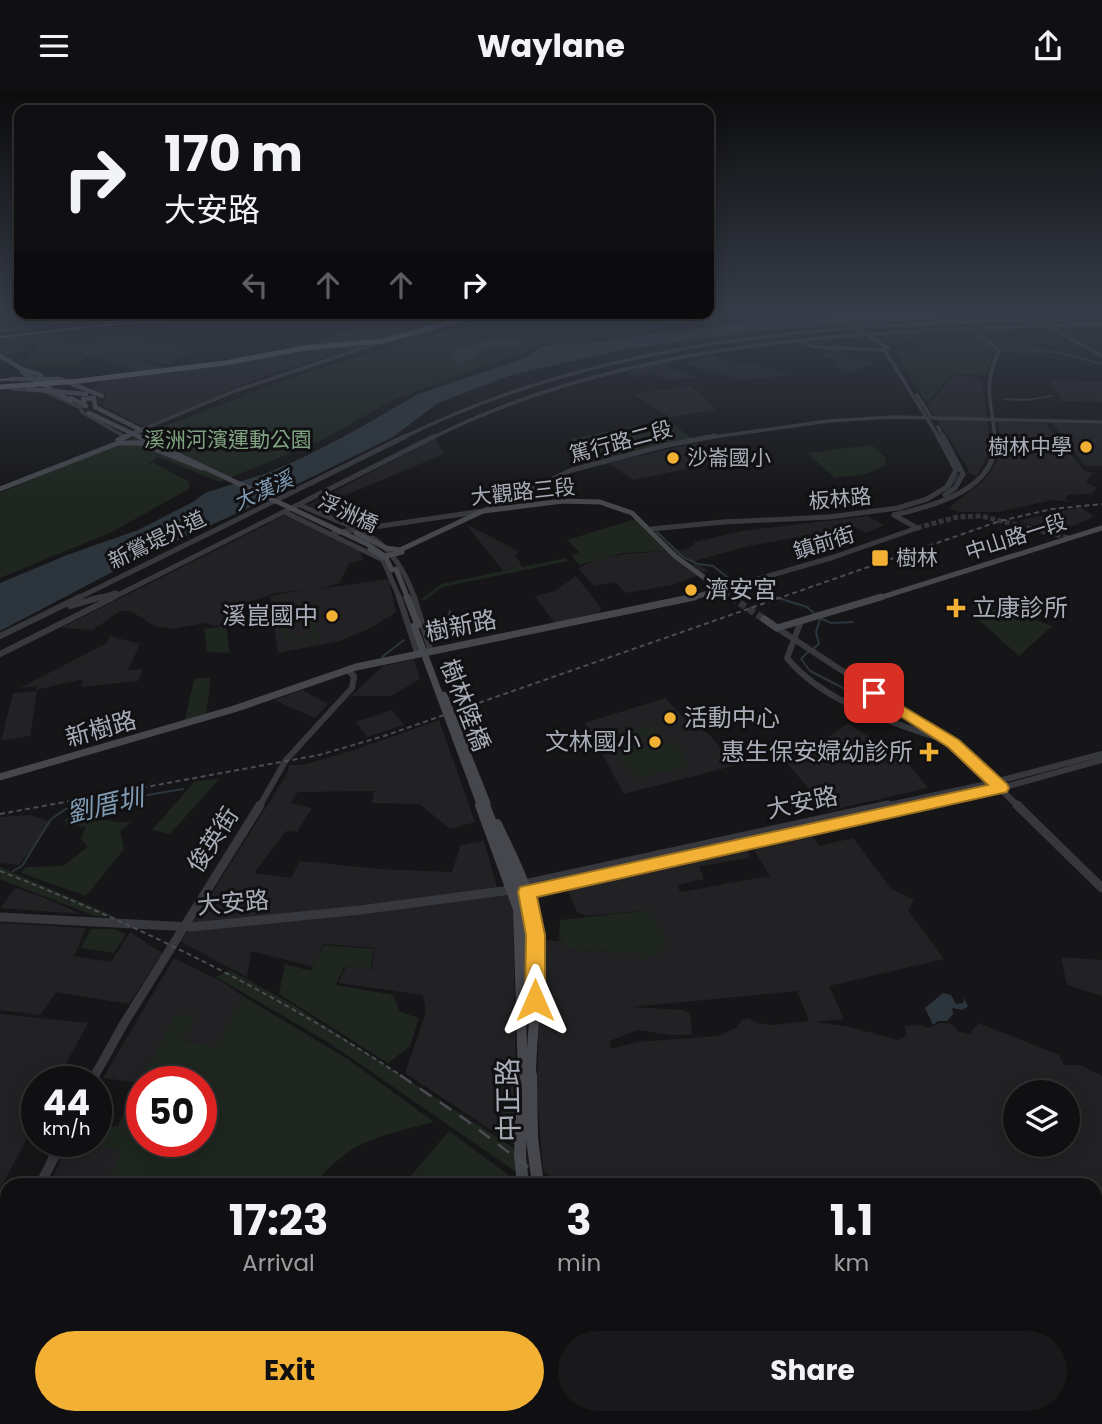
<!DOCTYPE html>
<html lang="en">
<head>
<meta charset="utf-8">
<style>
  :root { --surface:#101012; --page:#19191b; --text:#f1f3f6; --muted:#9c9d9f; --line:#303032; --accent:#f2b134 }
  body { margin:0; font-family:Poppins,"Noto Sans TC",sans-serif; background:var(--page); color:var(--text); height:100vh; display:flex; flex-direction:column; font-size:26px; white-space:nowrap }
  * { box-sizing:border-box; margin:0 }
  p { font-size:23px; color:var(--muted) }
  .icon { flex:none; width:38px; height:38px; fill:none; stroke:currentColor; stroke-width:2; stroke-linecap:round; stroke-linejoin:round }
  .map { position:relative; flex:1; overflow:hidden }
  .panel { position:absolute; left:0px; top:1087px; width:1102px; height:247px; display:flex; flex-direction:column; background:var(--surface); border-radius:21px 21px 0 0; box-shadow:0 4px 18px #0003,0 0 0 2px var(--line) }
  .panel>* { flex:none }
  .top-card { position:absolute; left:14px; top:14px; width:700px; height:214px; border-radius:14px; box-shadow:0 4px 18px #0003,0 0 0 2px var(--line); background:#101012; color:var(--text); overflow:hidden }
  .tools { position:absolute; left:1003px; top:989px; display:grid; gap:14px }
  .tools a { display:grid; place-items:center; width:77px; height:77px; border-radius:50%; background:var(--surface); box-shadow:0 4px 18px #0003,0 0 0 2px var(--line); font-size:35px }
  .speed { position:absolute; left:21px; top:975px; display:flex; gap:14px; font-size:35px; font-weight:700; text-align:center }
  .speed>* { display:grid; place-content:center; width:91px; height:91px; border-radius:50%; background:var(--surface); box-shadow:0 4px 18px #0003,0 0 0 2px var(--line); line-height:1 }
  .speed small { font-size:18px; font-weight:400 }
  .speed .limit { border:10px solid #d22; background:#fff; color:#111 }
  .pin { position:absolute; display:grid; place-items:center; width:60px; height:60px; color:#fff; margin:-30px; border-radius:14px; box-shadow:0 4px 10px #0006 }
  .me { position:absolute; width:77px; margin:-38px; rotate:0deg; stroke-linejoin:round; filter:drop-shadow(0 0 5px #0008) }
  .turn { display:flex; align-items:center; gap:24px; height:147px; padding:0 35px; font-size:32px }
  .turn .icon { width:91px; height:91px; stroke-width:2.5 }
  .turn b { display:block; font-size:49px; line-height:60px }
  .lanes { display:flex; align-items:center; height:66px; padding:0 35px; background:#0003; justify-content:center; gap:35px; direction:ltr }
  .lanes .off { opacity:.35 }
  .eta { display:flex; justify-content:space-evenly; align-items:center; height:119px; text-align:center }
  .eta b { font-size:42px; font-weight:700; line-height:49px }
  .cta { display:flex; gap:14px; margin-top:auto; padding:14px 35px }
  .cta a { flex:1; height:80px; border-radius:42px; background:var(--accent); color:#111; font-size:28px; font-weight:700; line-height:80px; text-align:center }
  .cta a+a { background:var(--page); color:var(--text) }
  header { display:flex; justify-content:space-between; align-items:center; height:91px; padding:0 35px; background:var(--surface); font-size:32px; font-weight:700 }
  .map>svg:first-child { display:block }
</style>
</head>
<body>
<header><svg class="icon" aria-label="menu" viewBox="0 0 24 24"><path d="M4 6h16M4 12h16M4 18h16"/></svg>Waylane<svg class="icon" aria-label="share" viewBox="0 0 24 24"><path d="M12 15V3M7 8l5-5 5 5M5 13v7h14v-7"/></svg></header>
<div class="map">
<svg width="1102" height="1333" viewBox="0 0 1102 1333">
  <rect width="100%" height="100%" fill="#161618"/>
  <g fill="#222225" fill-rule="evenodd">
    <path d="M385 222H472L268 284 224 301 218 308 143 336 103 315 106 304 91 298 110 284 137 282 121 273 71 259 87 254 163 276 237 268 318 252Z"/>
    <path d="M1020 246 1031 255 1049 259H1001L986 247Z"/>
    <path d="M824 256H835L860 271 870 270 874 272 850 282 830 274 840 270 819 264 831 261Z"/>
    <path d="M710 264 746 275 755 273 792 284 739 289 682 272Z"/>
    <path d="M668 270 671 271 662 274 699 287 665 288 654 282 656 280 637 286 629 283 634 277Z"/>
    <path d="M955 284 975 286 982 290 991 357 977 385 967 382 968 377 927 314Z"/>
    <path d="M1049 289 1102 291V311L1062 310Z"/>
    <path d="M691 295 717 319 669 326 633 303Z"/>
    <path d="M998 330 1046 333 1085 380 1093 382 1086 391 1097 397 1091 403 1068 404 1065 408 1071 411 1053 409 998 421H959L948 417 982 391 992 379 1001 362Z"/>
    <path d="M1052 332 1102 333V375H1085Z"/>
    <path d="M435 348 444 363 315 417 308 414Z"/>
    <path d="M697 352 719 371 633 389 608 372Z"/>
    <path d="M1081 416 1094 426 1066 438 1053 440 1018 430Z"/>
    <path d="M287 423 359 457 363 469 349 472 340 492 319 498 389 488 396 521 373 536 339 550 278 562 270 505 303 499 276 502 246 512 222 536 204 532 173 538 154 535 131 520H120L93 539 61 537Z"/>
    <path d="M868 425 884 434 866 442 855 436 749 455 694 470 684 465 679 466 671 459H684L693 455 695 451 741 440Z"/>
    <path d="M466 433 520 461 515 463 523 477 503 480Z"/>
    <path d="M667 460 687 474 697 473 710 480 673 494 626 502 615 491 594 495 578 477 599 468 625 463Z"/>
    <path d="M576 485 601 517 599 525 556 534 535 505 555 500Z"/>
    <path d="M110 545 140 553 128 579 143 578 138 590 81 596 83 588 36 599 37 595 20 597 107 552Z"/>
    <path d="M414 568 420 588 391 605H351L383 575Z"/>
    <path d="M302 599 328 613 315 627 274 609Z"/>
    <path d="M37 600 30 645 1 650 13 602Z"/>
    <path d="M665 607 687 630 710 644 733 675 624 703 585 632Z"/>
    <path d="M392 619 404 634 367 646 356 631Z"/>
    <path d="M439 629 475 731 450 738 420 713 372 712 374 700 298 701 290 712 312 717 297 741 286 740 254 782 291 787 300 770 379 778 452 781 461 754 484 750 497 796 513 811 517 1056 405 982 426 921 423 904 338 892 347 874 372 878 375 857 323 853 315 876 251 860 247 886 181 851 287 683 289 674H302L351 660Z"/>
    <path d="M848 632 906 670 928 697 828 720 779 663 814 656Z"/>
    <path d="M30 724 51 731 19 774 0 772V726Z"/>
    <path d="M812 746 819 755 853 747 891 798 914 809 908 819 944 868 829 895 844 928 814 931 846 935 898 949 906 945 905 935 920 934 928 937 940 932 952 933 959 941 970 943 978 932 1059 964 1064 974H1080L1102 985V1300H1096V1094H561L543 1080 537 998 541 849 560 850 567 858 640 863 644 868 650 819 586 825 577 821 568 799 748 760 750 767 699 775 704 788 678 794 680 801 770 785 754 759ZM797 900 809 930 774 934 757 932 748 927 742 929 736 937 718 945 637 951 611 958 610 950 637 939 671 944H692L690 922 683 919 632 916ZM1015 1001H1068V1054H1015Z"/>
    <path d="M15 797 40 805 81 823 1 817Z"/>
    <path d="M0 832 86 837 74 865 111 871 130 841 162 862 129 913 56 901 40 924 0 919Z"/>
    <path d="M1061 866 1102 869V905L1067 894Z"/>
    <path d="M174 867 221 890 243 905 217 956 183 949 196 924 174 925 139 992 103 987Z"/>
    <path d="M0 923 88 932 57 990H37V1029L0 1098Z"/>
    <path d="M96 1032 108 1036 98 1055 121 1059 107 1094 51 1090 70 1050H96Z"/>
    <path d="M7 1214V1318L0 1314V1231Z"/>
    <path d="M15 1326 126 1327 133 1333H12Z"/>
    <path d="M147 1326 225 1327 230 1333H142Z"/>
  </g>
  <g fill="#1e261f" fill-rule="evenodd">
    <path d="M960 221H1102V228L863 235 935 228Z"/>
    <path d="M501 222H797L647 240 575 252 545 253 395 308 322 349 220 391 158 366 147 374 154 372 189 391V398L112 441 0 487V402L112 355 305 282Z"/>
    <path d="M969 239 996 258 985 284 953 283 926 312 895 261 926 260 906 246H883L880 244Z"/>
    <path d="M60 240 47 248 63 246 61 250 82 255 69 259 87 265 73 275 24 274 37 255 48 252 28 250 24 257 31 258 11 263 16 264 4 265 0 262V254L4 251 0 250V247Z"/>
    <path d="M130 243 142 246 143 253 161 252 187 261 186 264 179 266 173 273 151 272 153 268 140 269 86 252 96 251 104 244 110 247Z"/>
    <path d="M667 329 693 348 602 369 570 348Z"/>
    <path d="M871 354 885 366 886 372C874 385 851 384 835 387L807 362Z"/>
    <path d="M635 428 666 460 623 462 579 474 571 464 580 461 567 449Z"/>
    <path d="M565 467 568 470 443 496 426 509H420L441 493Z"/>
    <path d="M311 515 320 551 316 552 314 546 301 551 284 547 280 529C286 521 296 519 306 520V516ZM295 523 308 525 312 541C306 547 297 549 289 545L286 529Z"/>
    <path d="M1002 516 1052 535 1019 565 973 524Z"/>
    <path d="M226 535 230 562 207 561 204 538Z"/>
    <path d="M211 586 206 623 185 629 194 588Z"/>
    <path d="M652 634 658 644 609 655 603 645Z"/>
    <path d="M674 650 688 670 684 671 687 676 638 687 634 681 628 680 617 662Z"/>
    <path d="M220 687 170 743 152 739 194 691Z"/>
    <path d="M83 721 94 729C106 727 123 734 132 730L120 740 124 758 86 805 21 782 26 776 63 775 88 756 81 747 86 736 66 734 65 728Z"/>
    <path d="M0 776 116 826 95 825 0 788Z"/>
    <path d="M650 819 666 848 664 857 644 869 640 863 567 858 559 848 560 829Z"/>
    <path d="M91 838H114L126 843 114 862 81 857Z"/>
    <path d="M324 854 374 858 371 877 344 876 336 894 393 904 400 921 419 927 410 955 388 972 279 903 285 873 311 880Z"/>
    <path d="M230 879 290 912 515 1058 519 1083 331 953 216 886Z"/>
    <path d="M243 905 349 969 434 1031C382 1045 349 1048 315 1094H107L120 1059 98 1056 108 1036 118 1035 135 994 139 992 174 925 197 923 183 949 216 956ZM201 990V1050H142V990Z"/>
    <path d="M449 1040 518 1091 519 1094H403Z"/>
  </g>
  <g fill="#2c353c">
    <path d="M854 221H960L935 228 772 239 705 247 625 258 511 284 438 312 393 346 255 414 141 466 0 540V492L67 464 138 439 193 411 205 402 267 382 302 367 356 339 418 303 528 266C541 249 570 255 588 252 647 243 705 235 764 230 794 227 825 228 854 221Z"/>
    <path d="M638 222 659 225 662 222H690L691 229 687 232 652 236 641 227 643 225Z"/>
    <path d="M499 248 525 250C510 264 480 247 474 267L455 274V270L450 267 458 264 450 261 454 258C471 258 482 250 499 248Z"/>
    <path d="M943 902 951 904 956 913 964 912 963 906 968 915 963 919 952 917 953 923 947 930H938L933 934 925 917Z"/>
  </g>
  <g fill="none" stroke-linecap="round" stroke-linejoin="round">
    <g stroke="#2c353c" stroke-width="2">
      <path d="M785 221 796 228"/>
      <path d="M1001 260 1057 261 1102 273"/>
      <path d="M1004 308 1026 309 1052 305"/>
      <path d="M949 397 958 384"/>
      <path d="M657 441 683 466 698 473 713 475 735 492"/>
      <path d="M740 495 807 516 815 523"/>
      <path d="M820 527 831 532 853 531"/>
      <path d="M430 535 448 526 450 520"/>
      <path d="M813 558 819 553 816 541 820 528"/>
      <path d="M808 561 801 568 810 580 886 619"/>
      <path d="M382 566 404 549"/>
      <path d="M13 780 22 775 51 728 66 718 183 698"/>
    </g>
    <path stroke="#2c353c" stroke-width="4.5" d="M0 240 119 222"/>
    <path stroke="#333438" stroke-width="5" stroke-dasharray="5 2.5" stroke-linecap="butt" d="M917 437 957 426 981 425 1069 447"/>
    <path stroke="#333438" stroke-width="5" stroke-dasharray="5 2.5" stroke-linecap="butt" d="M725 502 734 508"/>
    <path stroke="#333438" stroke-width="7" stroke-dasharray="7 3.5" stroke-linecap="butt" d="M731 506 764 528"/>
    <g stroke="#37383d" stroke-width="3.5">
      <path d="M100 233 176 222"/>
      <path d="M1048 235 1102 265"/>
      <path d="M972 237 999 260C982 294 992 312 995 347"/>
      <path d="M801 249 813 256 885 259"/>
      <path d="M884 258 939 347"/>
      <path d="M12 298 44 300 81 317 82 321 125 346"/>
      <path d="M235 300 381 251"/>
      <path d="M917 304 931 326"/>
      <path d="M938 336 944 347"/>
      <path d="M141 339 237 299"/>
      <path d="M402 347C607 245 840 232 1064 229"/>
      <path d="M432 347C637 244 877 240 1102 233"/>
      <path d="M706 347 828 330 893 326 1102 331"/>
    </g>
    <g stroke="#37383d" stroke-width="5">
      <path d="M943 345 963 383"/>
      <path d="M945 404 955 397 963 383"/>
      <path d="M300 414C359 441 391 440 415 508"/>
      <path d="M285 421 383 469"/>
      <path d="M894 424C934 415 1000 398 995 345"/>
      <path d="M894 424 917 437"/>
      <path d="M651 438 723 431 829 426 898 417 927 408 947 396 956 379 938 345"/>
      <path d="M333 442 483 420 572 379 663 355 715 345"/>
      <path d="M382 467 400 508"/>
      <path d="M720 499 834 466 917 437"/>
      <path d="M76 508 406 345"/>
      <path d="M95 508 116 502"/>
      <path d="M110 508 435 345"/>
    </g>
    <g stroke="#37383d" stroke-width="6">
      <path d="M399 506 418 564"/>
      <path d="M414 506 431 561"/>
      <path d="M70 515 101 506"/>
      <path d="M801 530 787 567C824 612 891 631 944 649"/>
      <path d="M777 537 954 653 1019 716"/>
      <path d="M0 545 80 506"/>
      <path d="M0 563 114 506"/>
      <path d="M259 716 286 669 352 597 354 585 347 579"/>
      <path d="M880 716 987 693 1102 663"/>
      <path d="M917 716 1001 697 1102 669"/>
    </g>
    <g stroke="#37383d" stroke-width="9">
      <path d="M1017 714 1102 797"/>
      <path d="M520 794 888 714"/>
      <path d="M0 826 191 836 360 819 511 799 527 801 924 714"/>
      <path d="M94 986 123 934 260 714"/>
    </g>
    <g stroke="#37383d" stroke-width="10">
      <path d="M92 990 95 984"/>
      <path d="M40 1094 62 1050"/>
      <path d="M0 1173 7 1159"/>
    </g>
    <g stroke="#45474d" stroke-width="4.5">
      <path d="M0 265 27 281"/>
      <path d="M24 279 41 284"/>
      <path d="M11 288H60L102 305"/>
      <path d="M27 298 86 303"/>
      <path d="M71 307 86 315"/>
      <path d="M85 315 83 308 94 307 95 316 141 339"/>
      <path d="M123 347 141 339"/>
    </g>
    <g stroke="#45474d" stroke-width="5">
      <path d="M118 349 127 345"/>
      <path d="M0 398 118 352H140L202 377"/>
      <path d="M356 442 386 457 400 459 483 420 563 410 600 411 632 422 675 465 725 502"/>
      <path d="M370 458 382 466 402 461"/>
      <path d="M396 478 408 508"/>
      <path d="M687 508 720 499"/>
      <path d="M876 508 1102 437"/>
    </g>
    <g stroke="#45474d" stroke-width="7">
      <path d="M407 506 418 534"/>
      <path d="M764 528 777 537 881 506"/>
      <path d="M0 686 234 618 356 576 694 506"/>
      <path d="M479 692 487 712"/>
      <path d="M473 694 481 716"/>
    </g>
    <g stroke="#45474d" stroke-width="10">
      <path d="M480 714 518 818 523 986"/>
      <path d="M497 733C511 763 526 791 533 823 544 876 531 932 531 986"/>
      <path d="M528 865V913"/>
    </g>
    <g stroke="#45474d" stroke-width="12">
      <path d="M531 984 532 1047 538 1094"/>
      <path d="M523 1094 520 1064 523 984"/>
      <path d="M582 1326 584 1333"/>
      <path d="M604 1326 606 1333"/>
    </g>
    <path fill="#53555c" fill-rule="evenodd" d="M253 222H276L96 236 0 247V245L96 234Z"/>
    <path fill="#5b5e65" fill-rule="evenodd" d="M11 287 13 288V289L0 290V288Z"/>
    <g stroke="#4a4c52" stroke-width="2" stroke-dasharray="5 3.5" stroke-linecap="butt">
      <path d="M0 723 319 664 384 645 1000 430 1052 418 1102 413"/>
      <path d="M0 780C141 835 276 902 403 986"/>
    </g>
    <g stroke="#4a4c52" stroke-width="2.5" stroke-dasharray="14 10" stroke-linecap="butt">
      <path d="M400 984 466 1029 552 1094"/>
      <path d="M830 1326 838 1333"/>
    </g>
    <path stroke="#37383d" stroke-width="3.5" d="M832 221 889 258"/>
    <g stroke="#45474d" stroke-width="4.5">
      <path d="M22 281 71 310"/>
      <path d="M89 322 142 347"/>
    </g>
    <path stroke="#45474d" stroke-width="5" d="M138 345 367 453 385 465 392 479"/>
    <g stroke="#45474d" stroke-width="7">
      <path d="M414 535 473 694"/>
      <path d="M444 604 479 692"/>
      <path d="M482 707 486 716"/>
    </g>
    <path stroke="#45474d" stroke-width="10" d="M485 714 525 817 528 865"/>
    <path stroke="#5b5e65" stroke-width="5" d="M0 296 79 290 225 272 304 257 383 250 485 222"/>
  </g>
  <linearGradient id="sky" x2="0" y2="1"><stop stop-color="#0c0c0d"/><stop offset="0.54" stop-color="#363c48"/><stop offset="1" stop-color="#363c48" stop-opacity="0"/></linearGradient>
  <rect width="1102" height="408" fill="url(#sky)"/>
  <path fill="#f2b134" stroke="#9d7322" stroke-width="2" d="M874 598 959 649 1007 693 1009 697 1007 701 537 806 545 844V909L542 915 535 917 528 915 525 909 526 844 518 801 520 796 988 694 948 656 869 605 867 602 869 599Z"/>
  <g fill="#f2b134" stroke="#111113" stroke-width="2.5">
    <circle cx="1086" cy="356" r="7"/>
    <circle cx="673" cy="367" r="7"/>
    <rect x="871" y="458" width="18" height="18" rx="3.5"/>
    <circle cx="691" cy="499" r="7"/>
    <path d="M952.5 506.5h7v7h7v7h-7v7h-7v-7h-7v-7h7z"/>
    <circle cx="332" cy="525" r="7"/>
    <circle cx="670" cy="627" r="7"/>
    <circle cx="655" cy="651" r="7"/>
    <path d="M925.5 650.5h7v7h7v7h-7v7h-7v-7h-7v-7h7z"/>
  </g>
  <g text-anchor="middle" stroke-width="6" stroke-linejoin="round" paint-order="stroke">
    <g font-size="21" fill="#7fa381" stroke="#111113">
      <text x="228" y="356">溪洲河濱運動公園</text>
    </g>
    <g font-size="21" fill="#a8adb8" stroke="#111113">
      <text transform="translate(621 351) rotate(-15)" y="7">篤行路二段</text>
      <text transform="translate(523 401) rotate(-6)" y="7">大觀路三段</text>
      <text transform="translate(840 408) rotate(-5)" y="7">板林路</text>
      <text transform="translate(348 422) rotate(25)" y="7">浮洲橋</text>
      <text transform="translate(1016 446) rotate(-18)" y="7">中山路一段</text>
      <text transform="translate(157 449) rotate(-26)" y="7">新鶯堤外道</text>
      <text transform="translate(824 452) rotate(-17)" y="7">鎮前街</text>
    </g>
    <g font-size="21" fill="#a8adb8" stroke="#111113" text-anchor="start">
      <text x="1072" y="363" text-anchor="end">樹林中學</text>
      <text x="687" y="374">沙崙國小</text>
      <text x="896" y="474">樹林</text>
    </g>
    <g font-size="21" font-style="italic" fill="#7f9bb3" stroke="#111113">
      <text transform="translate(263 400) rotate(-25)" y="7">大漢溪</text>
    </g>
    <g font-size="24" fill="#a8adb8" stroke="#111113" text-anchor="start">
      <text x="705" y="507">濟安宮</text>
      <text x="972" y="525">立康診所</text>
      <text x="318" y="533" text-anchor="end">溪崑國中</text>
      <text x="684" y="635">活動中心</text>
      <text x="641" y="659" text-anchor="end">文林國小</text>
      <text x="913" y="669" text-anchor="end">惠生保安婦幼診所</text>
    </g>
    <g font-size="24" fill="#a8adb8" stroke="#111113">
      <text transform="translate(461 535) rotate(-11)" y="8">樹新路</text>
      <text transform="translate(465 614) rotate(69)" y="8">樹林陸橋</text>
      <text transform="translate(101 638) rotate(-16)" y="8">新樹路</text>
      <text transform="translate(802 712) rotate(-12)" y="8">大安路</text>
      <text transform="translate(213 749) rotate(-57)" y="8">俊英街</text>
      <text transform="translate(233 812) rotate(-5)" y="8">大安路</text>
    </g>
    <g font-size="26" font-style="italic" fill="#7f9bb3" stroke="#111113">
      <text transform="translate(105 714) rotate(-13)" y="9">劉厝圳</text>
    </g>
    <g font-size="28" fill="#a8adb8" stroke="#111113">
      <text transform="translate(508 1009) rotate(-91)" y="10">中正路</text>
    </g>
  </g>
</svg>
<div class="tools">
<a><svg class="icon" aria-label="layers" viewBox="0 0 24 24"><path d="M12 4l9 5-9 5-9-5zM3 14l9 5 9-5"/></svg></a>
</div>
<div class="speed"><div>44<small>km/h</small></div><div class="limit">50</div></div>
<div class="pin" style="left:874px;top:602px;background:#d93025"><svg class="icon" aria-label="arrive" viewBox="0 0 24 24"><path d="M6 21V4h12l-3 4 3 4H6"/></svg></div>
<svg class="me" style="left:535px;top:909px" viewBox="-20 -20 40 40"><path d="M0-17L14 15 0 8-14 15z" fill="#f2b134" stroke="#fff" stroke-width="4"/></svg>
<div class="top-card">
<div class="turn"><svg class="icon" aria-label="right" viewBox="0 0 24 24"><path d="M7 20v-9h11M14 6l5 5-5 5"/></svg><div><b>170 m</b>大安路</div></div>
<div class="lanes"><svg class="icon off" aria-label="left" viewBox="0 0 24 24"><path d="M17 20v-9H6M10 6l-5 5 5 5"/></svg><svg class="icon off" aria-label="ahead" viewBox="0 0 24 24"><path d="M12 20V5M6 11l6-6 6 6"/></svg><svg class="icon off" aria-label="ahead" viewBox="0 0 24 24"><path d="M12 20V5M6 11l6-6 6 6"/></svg><svg class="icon" aria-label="right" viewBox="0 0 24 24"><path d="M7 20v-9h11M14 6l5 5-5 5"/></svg></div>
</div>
<section class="panel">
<div class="eta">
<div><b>17:23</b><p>Arrival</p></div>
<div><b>3</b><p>min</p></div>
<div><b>1.1</b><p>km</p></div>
</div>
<div class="cta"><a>Exit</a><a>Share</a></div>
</section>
</div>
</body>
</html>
